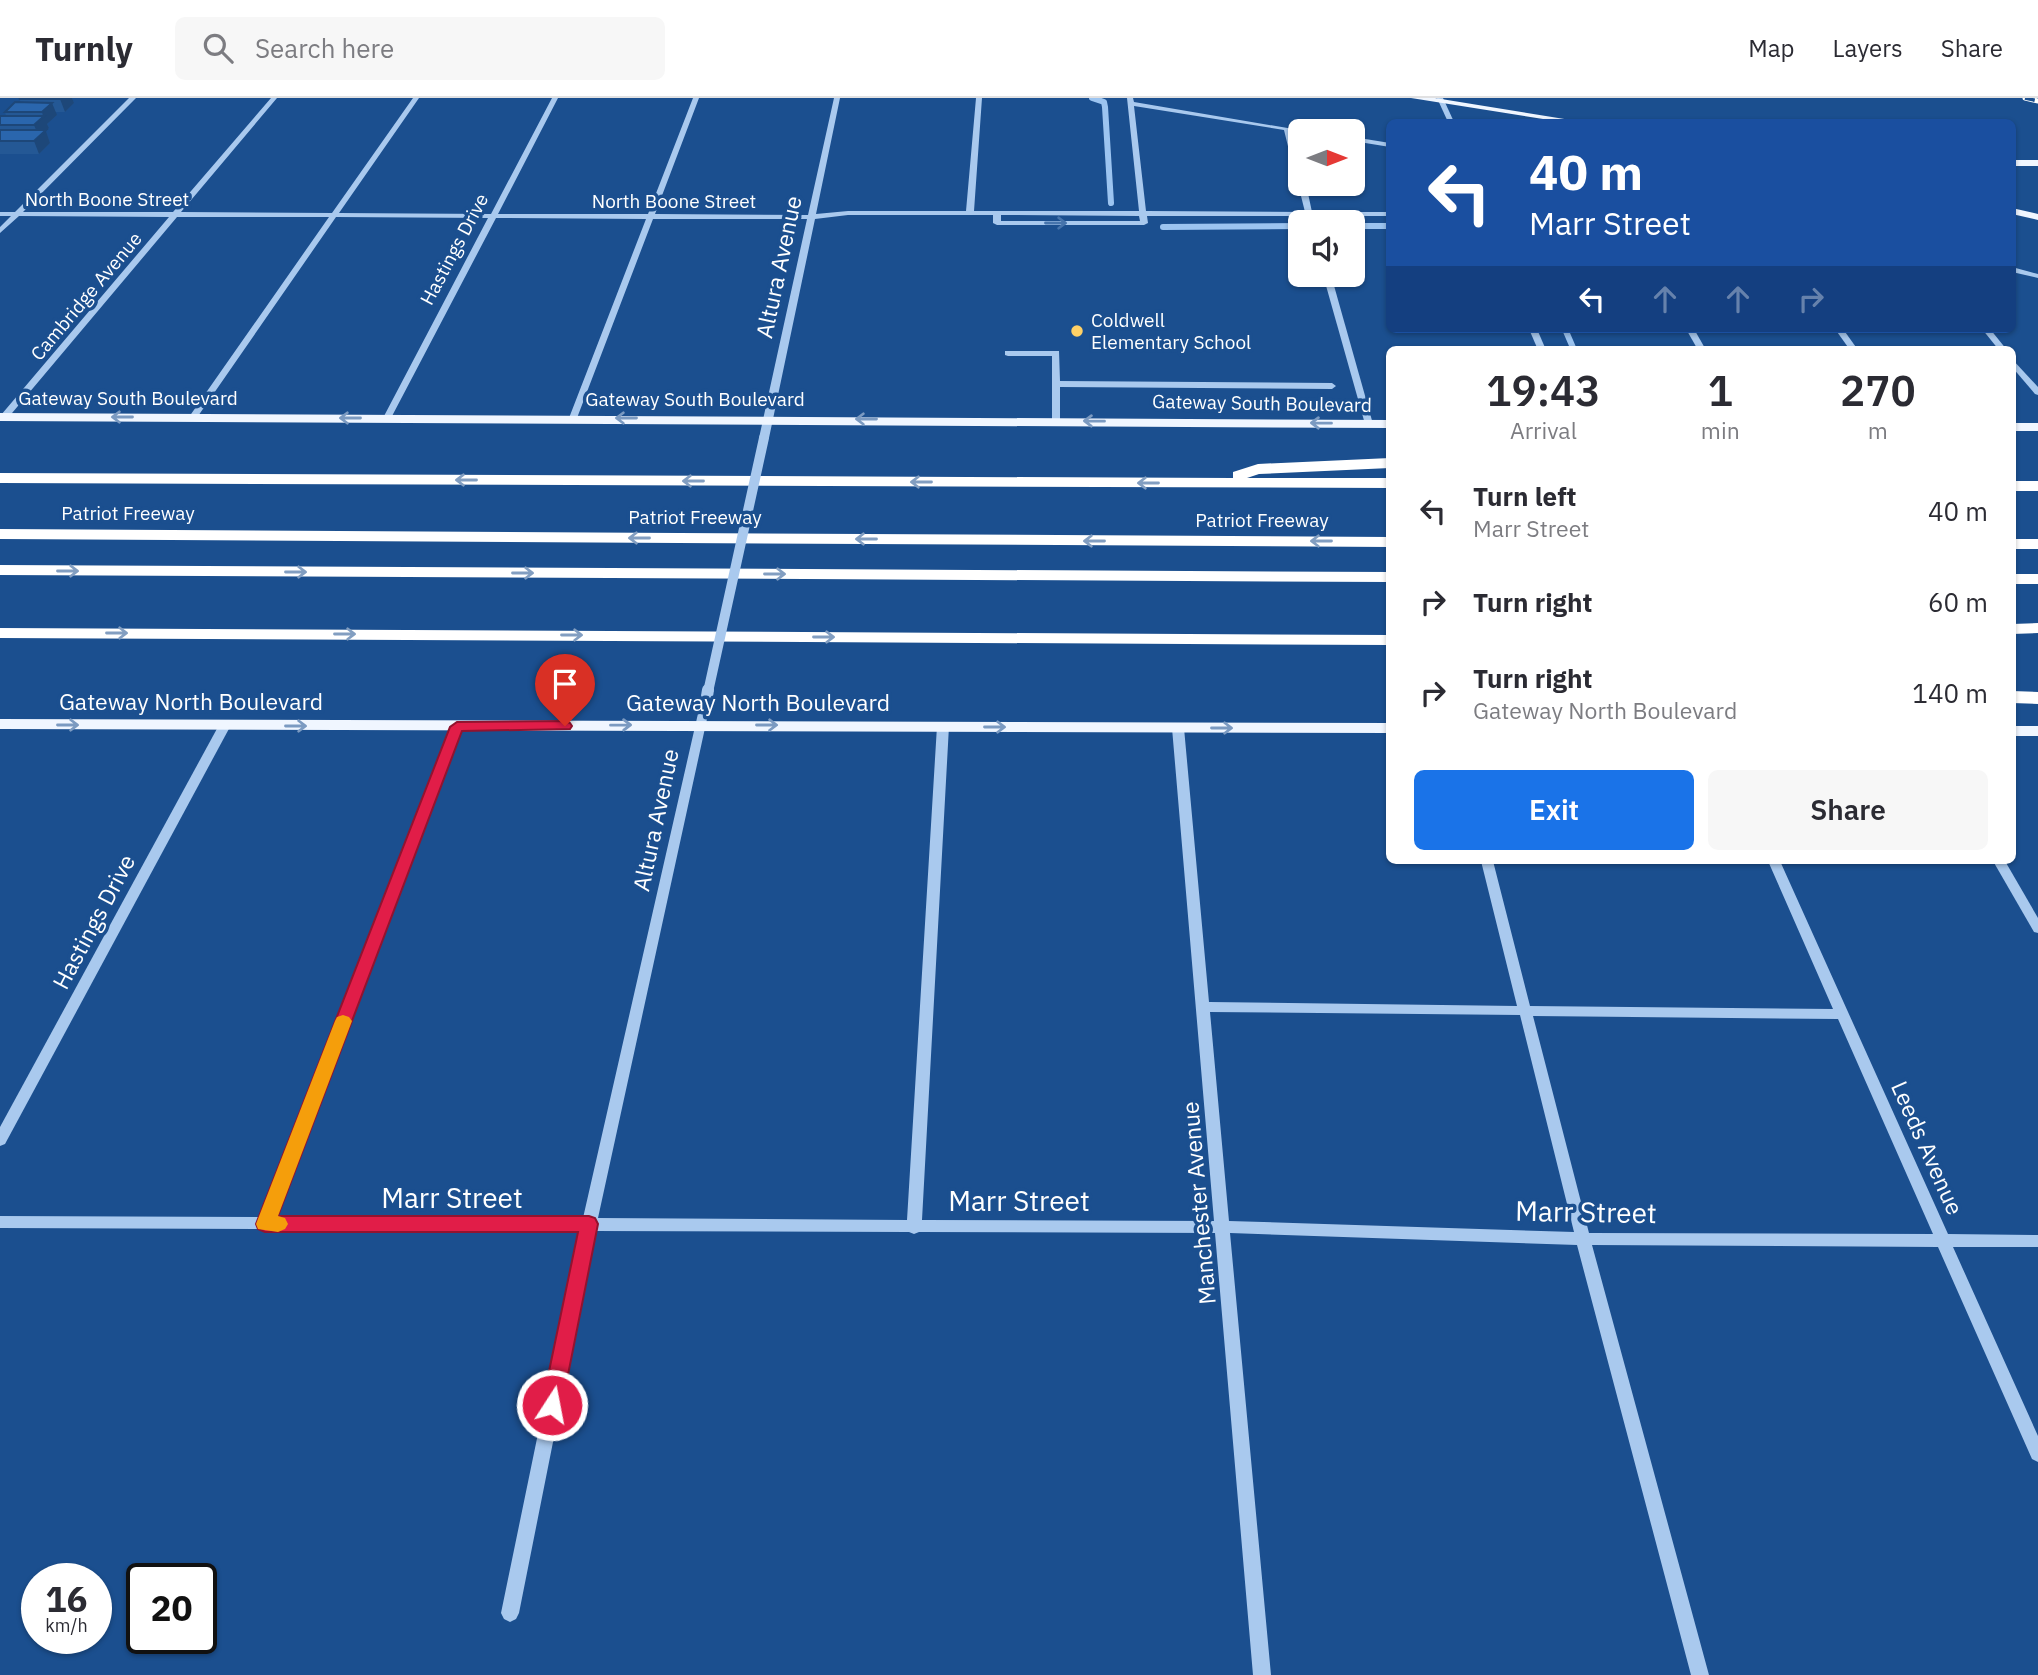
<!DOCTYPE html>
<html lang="en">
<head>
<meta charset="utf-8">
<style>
  :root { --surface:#fff; --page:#f7f7f7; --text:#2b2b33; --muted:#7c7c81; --line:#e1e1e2; --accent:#1a73e8 }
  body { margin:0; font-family:"IBM Plex Sans",sans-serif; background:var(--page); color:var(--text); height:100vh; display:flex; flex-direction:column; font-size:26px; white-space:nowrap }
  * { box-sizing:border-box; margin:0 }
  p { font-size:23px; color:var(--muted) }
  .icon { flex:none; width:38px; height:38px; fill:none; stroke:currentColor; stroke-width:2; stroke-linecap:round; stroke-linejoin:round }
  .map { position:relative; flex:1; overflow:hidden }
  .panel { position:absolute; left:1386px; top:248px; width:630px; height:518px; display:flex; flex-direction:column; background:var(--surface); border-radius:10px; box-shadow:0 2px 5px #0004 }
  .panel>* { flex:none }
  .banner { position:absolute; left:1386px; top:21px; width:630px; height:214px; border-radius:10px; box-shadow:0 2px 5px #0004; background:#1a4fa0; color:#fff; overflow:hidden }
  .needle { width:46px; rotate:90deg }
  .tools { position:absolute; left:1288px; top:21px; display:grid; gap:14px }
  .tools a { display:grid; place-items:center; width:77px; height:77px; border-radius:10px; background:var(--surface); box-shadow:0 2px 5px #0004; font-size:35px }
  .speed { position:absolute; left:21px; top:1465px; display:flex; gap:14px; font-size:35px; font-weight:700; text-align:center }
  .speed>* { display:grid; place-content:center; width:91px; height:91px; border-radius:50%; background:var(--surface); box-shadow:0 2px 5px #0004; line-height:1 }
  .speed small { font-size:18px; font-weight:400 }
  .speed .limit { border:4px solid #111; border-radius:10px; background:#fff; color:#111 }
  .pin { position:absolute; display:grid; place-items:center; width:60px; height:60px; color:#fff; margin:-72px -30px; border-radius:50% 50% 50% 0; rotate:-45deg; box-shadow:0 0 7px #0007 }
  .pin .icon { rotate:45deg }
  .me { position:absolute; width:77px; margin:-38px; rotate:11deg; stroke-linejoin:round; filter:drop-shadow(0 0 5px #0008) }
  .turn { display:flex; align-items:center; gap:24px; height:147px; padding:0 28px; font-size:32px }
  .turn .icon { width:91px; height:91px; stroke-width:2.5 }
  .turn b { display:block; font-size:49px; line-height:60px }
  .lanes { display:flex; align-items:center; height:66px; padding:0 28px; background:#0003; justify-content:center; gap:35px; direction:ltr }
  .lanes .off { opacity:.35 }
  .eta { display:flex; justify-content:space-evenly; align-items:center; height:119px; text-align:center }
  .eta b { font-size:42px; font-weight:600; line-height:49px }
  .primary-button { display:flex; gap:14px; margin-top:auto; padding:14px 28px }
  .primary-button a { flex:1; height:80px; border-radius:10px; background:var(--accent); color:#fff; font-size:28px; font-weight:600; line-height:80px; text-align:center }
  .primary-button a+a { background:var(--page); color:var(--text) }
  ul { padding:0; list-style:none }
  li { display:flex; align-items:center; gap:21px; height:91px; padding:0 28px }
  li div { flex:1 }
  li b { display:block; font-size:26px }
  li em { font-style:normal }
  header { display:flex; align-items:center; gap:42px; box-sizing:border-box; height:98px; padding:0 35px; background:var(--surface); border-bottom:2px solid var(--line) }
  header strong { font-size:33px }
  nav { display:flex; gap:38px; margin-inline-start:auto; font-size:24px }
  .search { width:490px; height:63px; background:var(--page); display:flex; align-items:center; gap:18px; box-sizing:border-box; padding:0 24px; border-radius:10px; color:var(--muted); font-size:26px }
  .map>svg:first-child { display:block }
</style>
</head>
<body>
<header>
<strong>Turnly</strong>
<div class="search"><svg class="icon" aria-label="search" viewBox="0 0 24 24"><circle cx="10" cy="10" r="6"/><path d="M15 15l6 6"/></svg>Search here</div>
<nav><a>Map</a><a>Layers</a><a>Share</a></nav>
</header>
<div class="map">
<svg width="2038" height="1577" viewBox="0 0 2038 1577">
  <rect width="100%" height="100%" fill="#1b4f8f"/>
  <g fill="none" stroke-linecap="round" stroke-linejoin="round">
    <g stroke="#9cc4f0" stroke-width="6">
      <path d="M1092 0 1104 4 1105 9 1111 105"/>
      <path d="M1353 128H1390"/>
      <path d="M1163 129 1300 128"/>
      <path d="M1565 231 1574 252"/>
    </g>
    <g fill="#a9c9ee" fill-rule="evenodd">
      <path d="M129 0H136L23 114H173L271 0H277L181 114 332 115 413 0H419L339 115 491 116 552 0H558L498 116H648L693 0H699L655 116 808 117 834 0H840L816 116 848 113H966L976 0H982L974 113H1139L1127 0H1133L1134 4 1305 33 1300 35 1291 33 1300 68V83L1296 81 1284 32 1134 8 1146 113 1305 114 1298 86 1300 84 1306 86 1312 114H1390V118H1147L1148 125 1144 127H997L993 125V117H848L815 121 769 340 764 343 759 340 807 121H653L577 320 573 323 569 320 646 121 496 120 391 320 387 323 383 320 488 120 336 119 196 321 193 322 189 319 329 119H177L7 321H1V317L169 119 19 118 0 135V129L11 118H0V114H15ZM1001 117 1139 118 1140 123H1001Z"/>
      <path d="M1437 0H1443L1454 24H1448Z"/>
      <path d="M1353 39 1390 45V49L1353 43Z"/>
      <path d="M2012 169 2038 176V180L2012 174Z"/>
      <path d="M1323 177H1331L1373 326 1372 328 1365 326Z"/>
      <path d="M1529 231H1537L1546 252H1538Z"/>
      <path d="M1686 231H1694L1706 252H1698Z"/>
      <path d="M1835 231H1843L1858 252H1850Z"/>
      <path d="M1982 231H1990L2007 252H1999Z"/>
      <path d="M1005 253H1059L1060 283 1332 285 1336 288 1332 291 1060 289V322L1056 325 1052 322V258H1008L1005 257Z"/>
      <path d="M2012 261 2038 289V297L2035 296 2012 269Z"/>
      <path d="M707 595 712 598 598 1120 907 1122 937 628 943 625 949 628 922 1122 1214 1123 1172 630 1178 627 1184 630 1209 904 1517 908 1481 763H1493L1530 908 1833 911 1768 763H1780L1948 1136 2038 1137V1149H1953L2038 1338V1364L2032 1361 1938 1149 1592 1147 1709 1577H1691L1577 1147 1230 1135 1271 1577H1253L1215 1135 919 1134 914 1136 909 1134 595 1133 519 1515 516 1521 510 1524 504 1521 501 1515 580 1132 0 1130V1118L260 1119 451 629 457 626 463 629 275 1119 583 1120 702 598ZM1210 914 1520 917 1574 1134 1229 1123ZM1533 918 1838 921 1933 1136 1589 1135Z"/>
      <path d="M225 624 231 627 5 1046 0 1048V1029L219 627Z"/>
      <path d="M1993 763H2005L2038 820V835L2034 834Z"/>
    </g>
    <g fill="#f0f6ff" fill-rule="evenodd">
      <path d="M1411 0H1435L1583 24H1562Z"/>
      <rect x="2012" y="62" width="26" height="6"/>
      <path d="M2012 110 2038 116V122L2012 116Z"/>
      <path d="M0 315 1390 322V330L0 323Z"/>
      <rect x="2012" y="325" width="26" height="8"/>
      <path d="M0 621 1390 625V635L0 631Z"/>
      <rect x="2012" y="628" width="26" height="10"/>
    </g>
    <g fill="#fff" fill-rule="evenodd">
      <path d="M1390 360V370L1259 376 1247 380H1390V390L0 385V375L1233 380V374L1258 366Z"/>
      <rect x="2012" y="383" width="26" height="10"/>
      <path d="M0 431 1390 439V449L0 441Z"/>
      <rect x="2012" y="441" width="26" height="10"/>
      <path d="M0 467 1390 474V484L0 477Z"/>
      <rect x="2012" y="476" width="26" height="10"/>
      <path d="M2038 525V535L2012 536V526Z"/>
      <path d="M0 530 1390 537V547L0 540Z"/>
      <path d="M2012 593 2038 594V606L2012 605Z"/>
    </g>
    <defs>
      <path id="rail" d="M2025 0 2038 3"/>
    </defs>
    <use href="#rail" stroke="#fff" stroke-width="5"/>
    <use href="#rail" stroke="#1b4f8f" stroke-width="3.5" stroke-dasharray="10" stroke-linecap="butt"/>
    <path stroke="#a9c9ee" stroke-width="10" d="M708 594 764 340"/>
    <path stroke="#a9c9ee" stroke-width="12" d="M707 598 708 592"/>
  </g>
  <path fill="#245895" d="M72 0 74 5 65 14H55L57 17 47 26 49 30 46 33 50 45 39 56H0V18H6L5 14 21 4 19 1Z"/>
  <g fill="#1d4779">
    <path d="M61 0H72L74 5 65 14 60 1Z"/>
    <path d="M52 5 57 17 47 26 49 30 46 33 50 45 39 56 34 43 39 39 34 27 43 18 42 14Z"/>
  </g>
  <g fill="#2a66ad" stroke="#1d4779" stroke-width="2">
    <path d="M21 0H61L60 1H19Z"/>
    <path d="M15 4 52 5 42 14H5Z"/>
    <path d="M0 18H44L34 27H0Z"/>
    <path d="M0 32H46L34 43H0Z"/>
  </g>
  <defs><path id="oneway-shaft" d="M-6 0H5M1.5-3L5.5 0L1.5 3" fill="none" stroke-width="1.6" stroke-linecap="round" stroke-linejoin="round" transform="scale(1.75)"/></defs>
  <use stroke="#4674ac" href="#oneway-shaft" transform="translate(1056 125)"/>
  <g stroke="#7b9ac1">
    <use href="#oneway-shaft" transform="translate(122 319) rotate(-180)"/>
    <use href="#oneway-shaft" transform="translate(350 320) rotate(-180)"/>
    <use href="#oneway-shaft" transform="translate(626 320) rotate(-180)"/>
    <use href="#oneway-shaft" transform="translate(866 321) rotate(-180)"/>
    <use href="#oneway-shaft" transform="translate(1094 323) rotate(-179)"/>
    <use href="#oneway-shaft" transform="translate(1321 325) rotate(-179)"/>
    <use href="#oneway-shaft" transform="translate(68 627)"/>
    <use href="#oneway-shaft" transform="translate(621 627) rotate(-1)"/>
    <use href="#oneway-shaft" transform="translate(767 627)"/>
    <use href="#oneway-shaft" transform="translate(296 628)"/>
    <use href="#oneway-shaft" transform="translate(995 629)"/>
    <use href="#oneway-shaft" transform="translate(1222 630)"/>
  </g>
  <g stroke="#829ec1">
    <use href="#oneway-shaft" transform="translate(466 382) rotate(-180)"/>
    <use href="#oneway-shaft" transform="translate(693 383) rotate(-180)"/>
    <use href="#oneway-shaft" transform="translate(921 384) rotate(-180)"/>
    <use href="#oneway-shaft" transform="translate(1148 385) rotate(-180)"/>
    <use href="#oneway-shaft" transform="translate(639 440) rotate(-180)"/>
    <use href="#oneway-shaft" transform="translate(866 441) rotate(-180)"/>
    <use href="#oneway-shaft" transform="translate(1094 443) rotate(-180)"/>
    <use href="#oneway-shaft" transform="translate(1321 443) rotate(-180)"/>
    <use href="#oneway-shaft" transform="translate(68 473)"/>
    <use href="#oneway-shaft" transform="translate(296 474)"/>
    <use href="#oneway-shaft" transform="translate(523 475)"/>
    <use href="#oneway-shaft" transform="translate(775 476)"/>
    <use href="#oneway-shaft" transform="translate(117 535)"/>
    <use href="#oneway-shaft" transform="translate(345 536)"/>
    <use href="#oneway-shaft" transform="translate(572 537)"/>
    <use href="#oneway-shaft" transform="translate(824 539)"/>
  </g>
  <path fill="#e11d48" stroke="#92132f" stroke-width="2" d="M565 623 570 625 572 628 570 631 462 633 278 1118H589L595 1120 598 1126 562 1307 559 1314 552 1317 545 1314 542 1307 578 1134H265L258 1131 256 1126 450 629 457 624Z"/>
  <path fill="#f59e0b" d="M343 917 349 919 352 923 278 1118 285 1120 288 1126 285 1131 278 1134 258 1131 256 1126 335 923 337 919Z"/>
  <circle fill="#ffd166" stroke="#1b4f8f" stroke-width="2.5" cx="1077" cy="233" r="7"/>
  <g text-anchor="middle" stroke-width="7" stroke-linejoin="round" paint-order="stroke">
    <g font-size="19" fill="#fff" stroke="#1b4f8f">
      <text x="107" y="108">North Boone Street</text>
      <text x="674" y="110">North Boone Street</text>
      <text transform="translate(454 151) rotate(-62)" y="7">Hastings Drive</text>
      <text transform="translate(86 198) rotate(-50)" y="7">Cambridge Avenue</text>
      <text x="128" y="307">Gateway South Boulevard</text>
      <text x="695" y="308">Gateway South Boulevard</text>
      <text transform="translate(1262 305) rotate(1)" y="7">Gateway South Boulevard</text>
      <text x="128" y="422">Patriot Freeway</text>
      <text x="695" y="426">Patriot Freeway</text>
      <text x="1262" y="429">Patriot Freeway</text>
    </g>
    <g font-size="19" fill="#fff" stroke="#1b4f8f" text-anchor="start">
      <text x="1091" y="229">Coldwell<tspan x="1091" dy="22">Elementary School</tspan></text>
    </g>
    <g font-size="23" fill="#fff" stroke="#1b4f8f">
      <text transform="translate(779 169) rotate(-78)" y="8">Altura Avenue</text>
      <text x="191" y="612">Gateway North Boulevard</text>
      <text x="758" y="613">Gateway North Boulevard</text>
      <text transform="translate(656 722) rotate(-78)" y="8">Altura Avenue</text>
      <text transform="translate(94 824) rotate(-62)" y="8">Hastings Drive</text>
      <text transform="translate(1927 1050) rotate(66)" y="8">Leeds Avenue</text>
      <text transform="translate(1199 1105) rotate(-95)" y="8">Manchester Avenue</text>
    </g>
    <g font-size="28" fill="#fff" stroke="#1b4f8f">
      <text x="452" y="1110">Marr Street</text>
      <text x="1019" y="1113">Marr Street</text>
      <text transform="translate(1586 1114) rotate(1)" y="10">Marr Street</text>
    </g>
  </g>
</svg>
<div class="tools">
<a><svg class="needle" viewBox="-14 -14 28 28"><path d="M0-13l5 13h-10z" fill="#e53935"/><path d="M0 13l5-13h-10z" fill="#7c7c81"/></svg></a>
<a><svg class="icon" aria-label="sound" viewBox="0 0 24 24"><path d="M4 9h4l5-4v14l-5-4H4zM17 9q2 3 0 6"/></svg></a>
</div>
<div class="speed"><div>16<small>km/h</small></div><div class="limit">20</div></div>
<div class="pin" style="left:565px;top:628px;background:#d93025"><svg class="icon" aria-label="arrive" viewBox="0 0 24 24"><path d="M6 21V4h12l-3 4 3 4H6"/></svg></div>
<svg class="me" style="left:552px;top:1307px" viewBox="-20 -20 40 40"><circle r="17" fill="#e11d48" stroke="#fff" stroke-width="3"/><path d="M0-11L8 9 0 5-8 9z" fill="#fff"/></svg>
<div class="banner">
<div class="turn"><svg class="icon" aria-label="left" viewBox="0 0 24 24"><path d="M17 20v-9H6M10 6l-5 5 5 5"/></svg><div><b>40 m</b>Marr Street</div></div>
<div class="lanes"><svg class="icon" aria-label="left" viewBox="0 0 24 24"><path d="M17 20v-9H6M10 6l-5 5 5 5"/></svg><svg class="icon off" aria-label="ahead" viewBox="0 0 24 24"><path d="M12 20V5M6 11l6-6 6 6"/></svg><svg class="icon off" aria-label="ahead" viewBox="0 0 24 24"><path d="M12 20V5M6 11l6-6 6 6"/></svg><svg class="icon off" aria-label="right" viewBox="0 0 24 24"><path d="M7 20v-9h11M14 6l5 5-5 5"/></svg></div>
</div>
<section class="panel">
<div class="eta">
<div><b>19:43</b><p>Arrival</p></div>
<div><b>1</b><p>min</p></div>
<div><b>270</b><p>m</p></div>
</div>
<ul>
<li><svg class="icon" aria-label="left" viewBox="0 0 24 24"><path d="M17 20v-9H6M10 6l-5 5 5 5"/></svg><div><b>Turn left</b><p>Marr Street</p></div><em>40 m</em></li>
<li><svg class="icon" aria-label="right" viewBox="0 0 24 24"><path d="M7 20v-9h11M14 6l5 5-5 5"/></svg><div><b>Turn right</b></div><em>60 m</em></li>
<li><svg class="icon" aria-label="right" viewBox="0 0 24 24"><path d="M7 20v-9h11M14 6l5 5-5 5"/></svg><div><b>Turn right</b><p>Gateway North Boulevard</p></div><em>140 m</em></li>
</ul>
<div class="primary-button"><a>Exit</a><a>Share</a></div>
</section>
</div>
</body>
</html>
